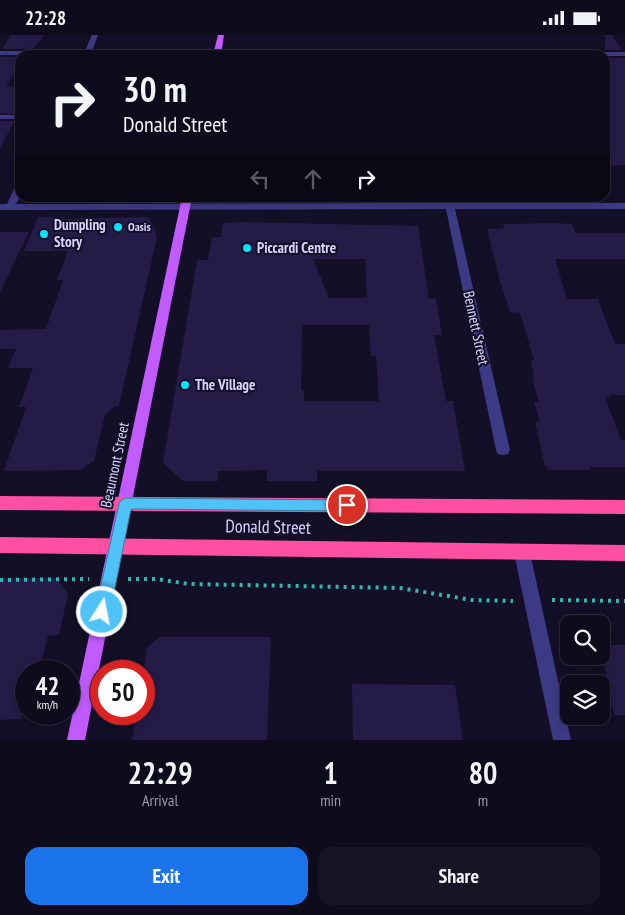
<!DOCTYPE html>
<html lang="en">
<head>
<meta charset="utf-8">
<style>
  :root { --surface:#0e0b1c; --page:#171425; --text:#f1f3f6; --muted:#9b9ba3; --line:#2e2b3b; --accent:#1a73e8 }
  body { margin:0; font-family:"PT Sans Narrow",sans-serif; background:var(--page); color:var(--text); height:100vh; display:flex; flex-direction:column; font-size:19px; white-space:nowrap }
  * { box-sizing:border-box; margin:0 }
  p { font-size:16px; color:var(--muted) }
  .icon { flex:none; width:28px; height:28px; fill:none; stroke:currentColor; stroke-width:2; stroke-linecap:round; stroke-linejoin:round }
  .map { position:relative; height:705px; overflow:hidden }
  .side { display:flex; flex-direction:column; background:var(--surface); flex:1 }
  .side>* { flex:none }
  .banner { position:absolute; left:15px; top:15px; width:595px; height:152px; border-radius:15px; box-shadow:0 2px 8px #0003,0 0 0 1px var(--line); background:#0e0b1c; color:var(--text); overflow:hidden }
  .controls { position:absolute; left:560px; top:580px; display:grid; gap:10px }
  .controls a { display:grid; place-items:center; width:50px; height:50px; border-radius:10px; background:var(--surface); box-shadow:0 2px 8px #0003,0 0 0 1px var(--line); font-size:25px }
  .speed { position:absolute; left:15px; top:625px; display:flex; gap:10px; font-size:25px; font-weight:700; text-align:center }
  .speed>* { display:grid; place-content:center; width:65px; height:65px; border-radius:50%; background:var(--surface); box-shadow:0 2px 8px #0003,0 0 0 1px var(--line); line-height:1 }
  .speed small { font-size:12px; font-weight:400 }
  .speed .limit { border:8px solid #d22; background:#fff; color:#111 }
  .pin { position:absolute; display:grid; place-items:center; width:42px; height:42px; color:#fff; margin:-21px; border:2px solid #fff; border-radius:50%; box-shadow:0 1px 5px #0007 }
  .me { position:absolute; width:55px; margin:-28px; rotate:11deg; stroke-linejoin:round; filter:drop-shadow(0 0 4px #0008) }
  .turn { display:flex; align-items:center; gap:18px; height:105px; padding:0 25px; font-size:22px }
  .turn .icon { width:65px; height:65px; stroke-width:2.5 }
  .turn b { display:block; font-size:35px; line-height:42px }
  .lanes { display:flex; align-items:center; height:48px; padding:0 25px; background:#0003; justify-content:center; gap:25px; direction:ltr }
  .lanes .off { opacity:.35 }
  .eta { display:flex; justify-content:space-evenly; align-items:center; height:85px; text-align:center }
  .eta b { font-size:30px; font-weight:700; line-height:35px }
  .cta { display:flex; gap:10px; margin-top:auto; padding:10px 25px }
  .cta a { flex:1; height:58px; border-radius:15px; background:var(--accent); color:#fff; font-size:20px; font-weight:700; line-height:58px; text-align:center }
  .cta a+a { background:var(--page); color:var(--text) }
  .status { display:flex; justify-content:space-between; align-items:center; height:35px; padding:0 25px; background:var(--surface); direction:ltr }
  .status svg { height:14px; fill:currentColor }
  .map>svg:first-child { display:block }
</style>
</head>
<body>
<div class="status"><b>22:28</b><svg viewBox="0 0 49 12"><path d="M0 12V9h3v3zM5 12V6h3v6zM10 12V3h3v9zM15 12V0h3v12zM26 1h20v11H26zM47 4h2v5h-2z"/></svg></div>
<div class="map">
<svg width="625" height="705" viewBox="0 0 625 705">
  <rect width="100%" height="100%" fill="#130f26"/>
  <g fill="#241b47" fill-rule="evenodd">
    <path d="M11 0H44L33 14H2Z"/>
    <path d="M605 0H612L622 15H605Z"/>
    <path d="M0 22H20V31L6 51H20L18 80 0 78Z"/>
    <path d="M605 23H625V130L605 131Z"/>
    <path d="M0 86H15L0 113Z"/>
    <path d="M38 182H64L63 184 148 182 153 190 157 202 119 371H115L105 380 94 426 80 435 4 436 26 372H19L33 333H8L16 314H0V295L46 294 63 245H57L68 216H24Z"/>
    <path d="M244 187 418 191 429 264H436L442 300H434L446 366H453L465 436H317V446H267V435L218 436V446H183L163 428 197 225H208L212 202H221L223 188ZM313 224H365L367 263H329ZM302 290H369L371 321H376L379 366H304V356H301Z"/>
    <path d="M551 188 572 189 575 198H625V224H555L567 264H598L615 309H625V360H610L611 362H605L621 405H625V432H589L590 435H548L547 431H545L535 387H540L534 367H539L532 344H534L531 325H534L520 278 510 277 500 246 487 194 504 193 503 189Z"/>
    <path d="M0 197H29L0 257Z"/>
    <path d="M0 543H57L68 559 59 600 48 601 39 636H26V661L21 684 0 685Z"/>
    <path d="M159 602H271L267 705H132L136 679H144V632L147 613Z"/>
    <path d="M601 610H625V680H614Z"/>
    <path d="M352 649 455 650 463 705H353Z"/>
  </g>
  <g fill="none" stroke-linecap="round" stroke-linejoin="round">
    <g stroke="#2fb8b0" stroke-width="4" stroke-dasharray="3 5" stroke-linecap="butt">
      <path d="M128 544H157L189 549 400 553 472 565 513 566"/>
      <path d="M0 545 89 544"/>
      <path d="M552 565 625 566"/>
    </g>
    <g fill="#3d3a85" fill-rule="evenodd">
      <path d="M92 0H98L92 16 625 17V21L0 20V16H85Z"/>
      <path d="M0 80H15L19 82 15 84H0Z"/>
      <path d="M20 149V162L16 169 444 168V162H452L454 168H625V174H455L510 415 508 419 503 420 498 419 496 415 446 174 0 175V169H7L15 152Z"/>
      <path d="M522 511 527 513 530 518 571 705H553L514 518 517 513Z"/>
    </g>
    <g fill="#c25bff" fill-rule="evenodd">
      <path d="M218 0H224L221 20H213Z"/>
      <path d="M182 162H192L85 705H67Z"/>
    </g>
    <g fill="#ff4fa3" fill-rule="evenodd">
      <path d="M0 461 625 465V479L0 475Z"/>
      <path d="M0 502 625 510V526L0 518Z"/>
    </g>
  </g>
  <path fill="#4fc3f7" stroke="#337fa1" d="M126 463 347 465 352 466 354 470 352 474 347 476 131 474 110 577 108 582 102 584 97 582 95 577 119 469 121 465Z"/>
  <g fill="#00e5ff" stroke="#130f26" stroke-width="2">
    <circle cx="118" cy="192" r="5"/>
    <circle cx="44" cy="199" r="5"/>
    <circle cx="247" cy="213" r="5"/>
    <circle cx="185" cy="350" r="5"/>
  </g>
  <g text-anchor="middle" stroke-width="4" stroke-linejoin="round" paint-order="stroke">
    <g font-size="12" font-weight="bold" fill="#d9d4ff" stroke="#130f26" text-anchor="start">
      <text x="128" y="196">Oasis</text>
    </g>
    <g font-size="15" font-weight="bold" fill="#d9d4ff" stroke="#130f26" text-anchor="start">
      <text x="54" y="195">Dumpling<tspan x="54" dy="17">Story</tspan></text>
      <text x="257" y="218">Piccardi Centre</text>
      <text x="195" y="355">The Village</text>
    </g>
    <g font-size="15" fill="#d9d4ff" stroke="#130f26">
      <text transform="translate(476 293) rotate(78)" y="5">Bennett Street</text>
      <text transform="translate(115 430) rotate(-78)" y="5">Beaumont Street</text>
    </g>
    <g font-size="18" fill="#d9d4ff" stroke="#130f26">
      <text transform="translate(268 492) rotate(1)" y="6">Donald Street</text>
    </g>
  </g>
</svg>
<div class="controls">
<a><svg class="icon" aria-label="search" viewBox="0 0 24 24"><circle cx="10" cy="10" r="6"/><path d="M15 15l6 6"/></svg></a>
<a><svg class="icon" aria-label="layers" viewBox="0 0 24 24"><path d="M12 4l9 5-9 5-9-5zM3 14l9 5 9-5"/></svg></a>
</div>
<div class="speed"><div>42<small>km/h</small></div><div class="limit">50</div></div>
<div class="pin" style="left:347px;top:470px;background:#d93025"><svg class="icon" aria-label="arrive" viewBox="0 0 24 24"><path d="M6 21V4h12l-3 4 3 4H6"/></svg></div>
<svg class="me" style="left:102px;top:577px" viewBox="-20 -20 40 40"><circle r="17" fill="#4fc3f7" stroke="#fff" stroke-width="3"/><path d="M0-11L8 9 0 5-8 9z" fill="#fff"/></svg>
<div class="banner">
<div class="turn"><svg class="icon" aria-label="right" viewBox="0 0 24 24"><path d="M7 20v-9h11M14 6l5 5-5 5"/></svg><div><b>30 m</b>Donald Street</div></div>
<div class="lanes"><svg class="icon off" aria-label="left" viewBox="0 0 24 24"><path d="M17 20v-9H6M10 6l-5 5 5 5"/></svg><svg class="icon off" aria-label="ahead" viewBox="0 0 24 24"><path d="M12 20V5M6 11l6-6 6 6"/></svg><svg class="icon" aria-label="right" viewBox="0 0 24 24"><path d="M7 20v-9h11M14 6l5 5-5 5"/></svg></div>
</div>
</div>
<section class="side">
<div class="eta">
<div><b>22:29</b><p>Arrival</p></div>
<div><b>1</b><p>min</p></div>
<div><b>80</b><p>m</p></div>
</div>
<div class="cta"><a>Exit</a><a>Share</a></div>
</section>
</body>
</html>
